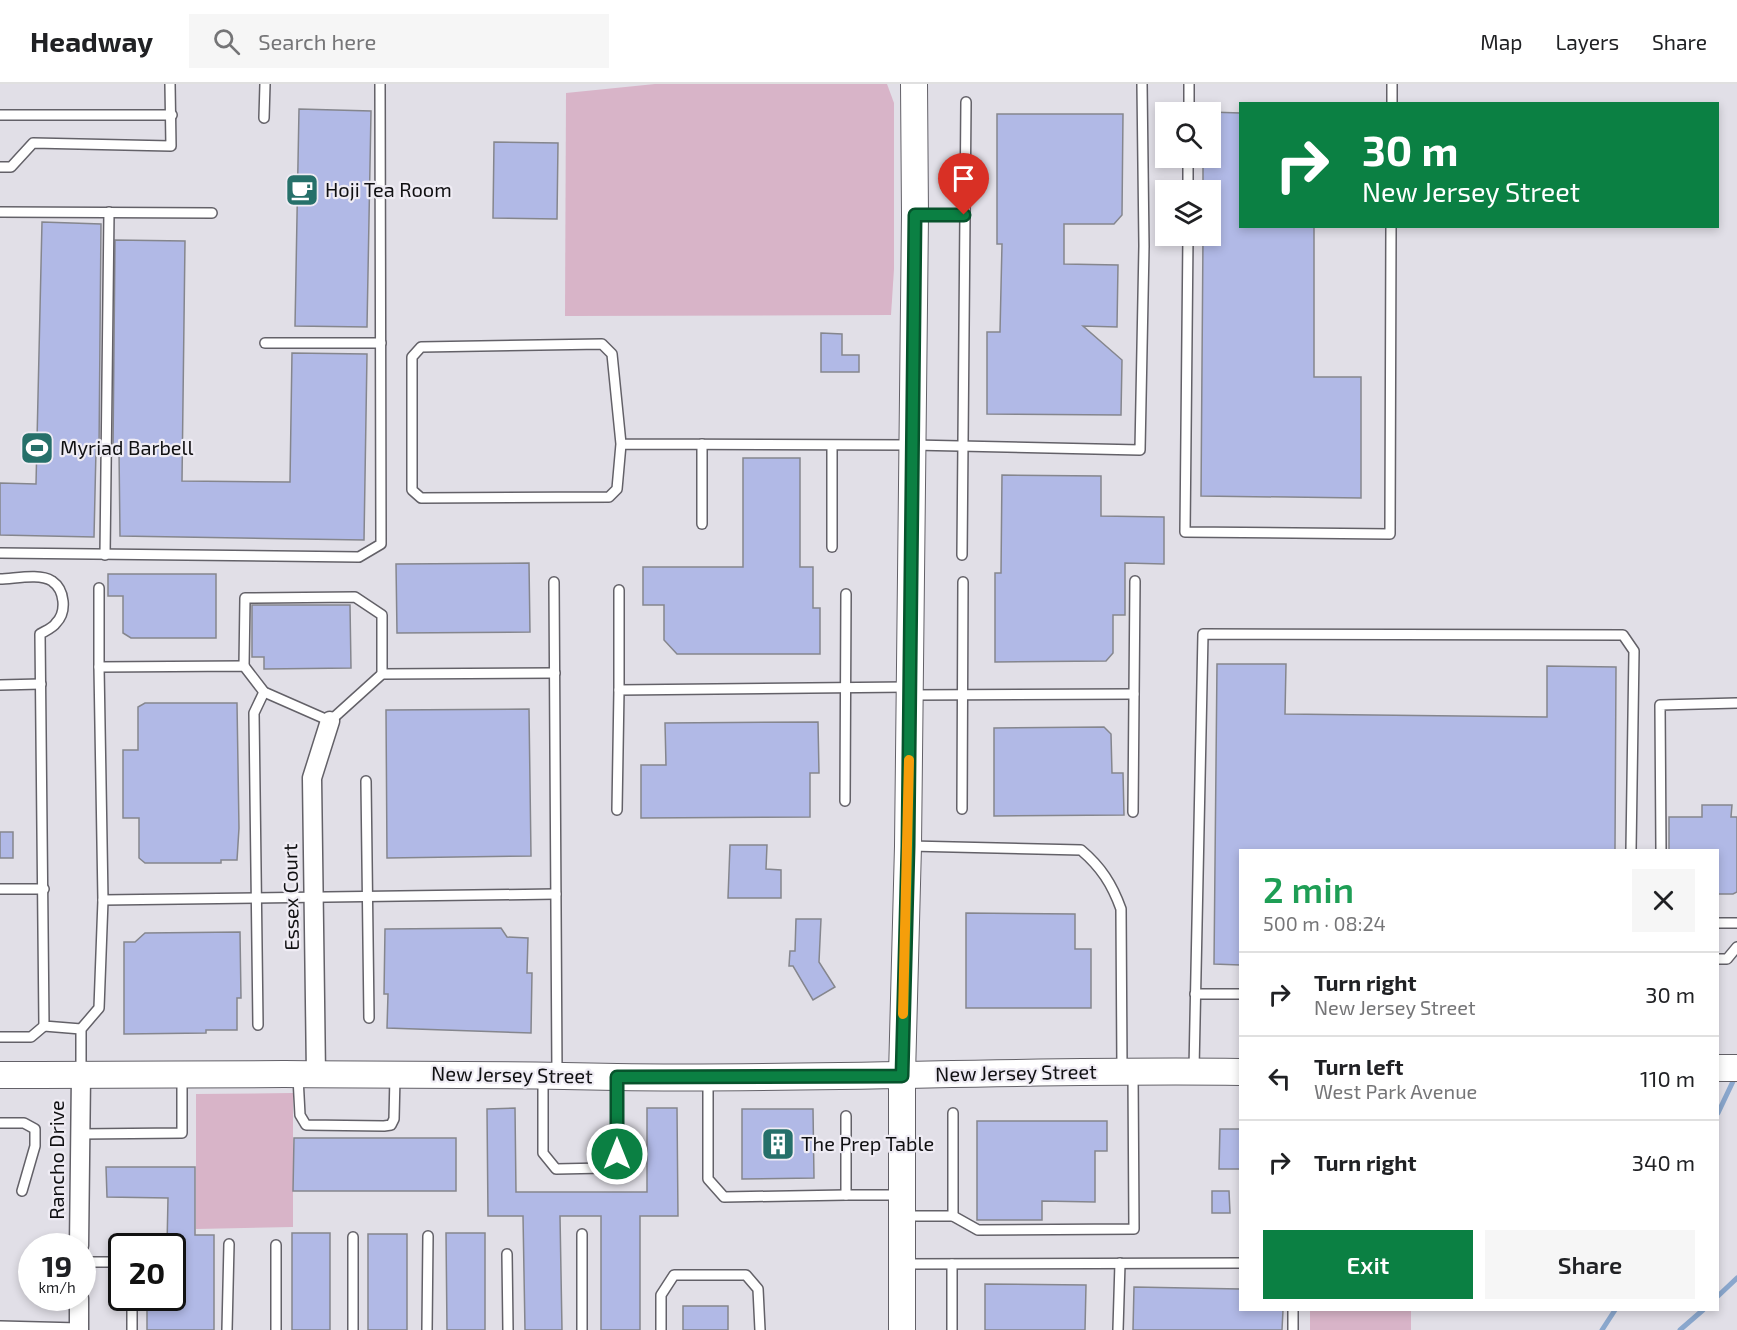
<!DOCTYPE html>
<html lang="en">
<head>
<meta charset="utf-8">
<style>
  :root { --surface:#fff; --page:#f6f6f6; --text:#202124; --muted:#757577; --line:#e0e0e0; --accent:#0b8043 }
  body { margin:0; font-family:"Exo 2",sans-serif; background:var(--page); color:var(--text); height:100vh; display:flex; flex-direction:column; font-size:22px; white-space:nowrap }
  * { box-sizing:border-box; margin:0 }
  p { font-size:20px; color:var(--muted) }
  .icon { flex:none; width:33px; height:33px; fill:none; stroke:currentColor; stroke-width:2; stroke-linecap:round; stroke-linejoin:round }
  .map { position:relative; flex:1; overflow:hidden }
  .panel { position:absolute; left:1239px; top:765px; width:480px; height:462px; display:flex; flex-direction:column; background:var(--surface); border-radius:0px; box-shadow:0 3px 9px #0003 }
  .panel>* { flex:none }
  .top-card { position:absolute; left:1239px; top:18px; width:480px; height:126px; border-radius:0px; box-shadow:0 3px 9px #0003; background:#0b8043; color:#fff; overflow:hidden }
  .controls { position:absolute; left:1155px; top:18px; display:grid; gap:12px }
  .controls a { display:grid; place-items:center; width:66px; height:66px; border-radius:0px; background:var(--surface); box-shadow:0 3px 9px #0003; font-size:30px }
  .speed { position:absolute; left:18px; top:1149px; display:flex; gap:12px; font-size:30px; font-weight:700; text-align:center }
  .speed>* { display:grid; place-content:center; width:78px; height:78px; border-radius:50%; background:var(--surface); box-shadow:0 3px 9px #0003; line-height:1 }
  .speed small { font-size:15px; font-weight:400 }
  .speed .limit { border:3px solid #111; border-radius:9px; background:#fff; color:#111 }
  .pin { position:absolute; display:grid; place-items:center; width:51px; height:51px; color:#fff; margin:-62px -26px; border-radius:50% 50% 50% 0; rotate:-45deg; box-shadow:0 0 6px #0007 }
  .pin .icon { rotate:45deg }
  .me { position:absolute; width:66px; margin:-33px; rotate:0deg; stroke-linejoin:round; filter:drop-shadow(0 0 4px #0008) }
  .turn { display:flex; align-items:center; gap:21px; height:126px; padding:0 24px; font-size:27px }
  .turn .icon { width:78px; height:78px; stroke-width:2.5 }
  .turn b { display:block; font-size:42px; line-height:51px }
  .round { display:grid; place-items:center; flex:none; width:63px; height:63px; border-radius:0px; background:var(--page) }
  .summary { display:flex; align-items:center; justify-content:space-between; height:102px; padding:0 24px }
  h1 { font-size:36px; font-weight:600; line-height:45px; color:#1e9e55 }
  .button { display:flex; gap:12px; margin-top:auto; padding:12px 24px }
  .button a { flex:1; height:69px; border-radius:0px; background:var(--accent); color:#fff; font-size:24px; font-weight:600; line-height:69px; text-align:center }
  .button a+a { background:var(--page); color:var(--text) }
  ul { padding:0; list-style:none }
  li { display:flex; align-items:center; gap:18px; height:84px; padding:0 24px; border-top:2px solid var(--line) }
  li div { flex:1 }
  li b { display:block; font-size:22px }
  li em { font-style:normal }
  header { display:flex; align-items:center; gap:36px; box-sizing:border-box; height:84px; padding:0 30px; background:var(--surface); border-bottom:2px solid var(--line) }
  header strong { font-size:28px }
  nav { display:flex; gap:33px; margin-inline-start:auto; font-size:21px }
  .search { width:420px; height:54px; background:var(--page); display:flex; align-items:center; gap:15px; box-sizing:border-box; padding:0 21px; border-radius:0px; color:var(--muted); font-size:22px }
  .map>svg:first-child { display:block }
</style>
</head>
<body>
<header>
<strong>Headway</strong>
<div class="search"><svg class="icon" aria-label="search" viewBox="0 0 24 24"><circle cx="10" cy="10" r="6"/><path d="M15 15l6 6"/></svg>Search here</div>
<nav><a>Map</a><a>Layers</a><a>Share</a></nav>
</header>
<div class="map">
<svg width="1737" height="1246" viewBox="0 0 1737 1246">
  <rect width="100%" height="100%" fill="#e1dfe7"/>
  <g fill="#d8b4c8">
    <path d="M655 0H887L894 19V185L891 231 565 232 566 9Z"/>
    <path d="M293 1009V1143L196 1145V1010Z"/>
    <rect x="1310" y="1226" width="101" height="20"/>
  </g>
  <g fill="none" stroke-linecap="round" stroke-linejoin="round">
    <g stroke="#8aa7cd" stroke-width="5">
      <path d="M1718 1029 1736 991"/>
      <path d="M1718 1212 1737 1194"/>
      <path d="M1602 1246 1615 1226"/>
      <path d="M1680 1246 1703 1226"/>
    </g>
  </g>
  <g fill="#b1b9e6" stroke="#85868d" stroke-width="1.5">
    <path d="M299 25 371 27 367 243 295 242Z"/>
    <path d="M1210 28 1240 29V142H1314V293H1361V414L1201 412 1203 152H1210V106H1203V74H1210Z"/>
    <path d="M997 30H1123L1122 131 1114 140H1064V180L1118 181 1117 243 1083 242 1122 276 1121 331 987 330V248H1000L1002 160H997Z"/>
    <path d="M494 58 558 59 557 135 493 134Z"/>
    <path d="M42 138 101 140 99 366H96L94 453 0 451V399L36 400Z"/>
    <path d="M115 156 185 157 182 397 290 398 292 269 367 270 364 456 120 452 119 366H113Z"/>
    <path d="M821 249 842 250V271H859V288H821Z"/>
    <path d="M743 374H800V483H813V524H820V570H677L664 556V521H643V483H743Z"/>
    <path d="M1002 391 1101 392V432L1164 433V480L1125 479V531H1113V569L1106 577 995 578V489H1001Z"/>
    <path d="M529 479 530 548 397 549 396 480Z"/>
    <path d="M108 490H216V554H131L123 549V512H108Z"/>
    <path d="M252 521H350L351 584 264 585V573H252Z"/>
    <path d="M1217 580H1286L1285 630 1547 633V582L1616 583 1615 766H1240V881L1214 880Z"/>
    <path d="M145 619H237L239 744 237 776H221V779H145L139 774V734H123V666H138V623Z"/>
    <path d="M529 625 531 772 387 774 386 626Z"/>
    <path d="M818 638 819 689H810V733L641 734V681H666L665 639Z"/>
    <path d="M1104 643 1111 650 1112 689H1123L1124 731 994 732V644Z"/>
    <path d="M1702 721H1732L1731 733H1737V808L1733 810H1718V766H1669V733H1702Z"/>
    <rect x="0" y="748" width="13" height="26"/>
    <path d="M730 761H767L766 785 781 786V814H728Z"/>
    <path d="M966 829 1075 830V865H1091V924H966Z"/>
    <path d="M796 835H821L819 878 835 903 813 916 793 882H789L790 867H795Z"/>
    <path d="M501 844 507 853 528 854 527 889H532L531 949 387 944 388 910H384L385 845Z"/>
    <path d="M240 848 241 914H237V946H206V949L124 950V858H135L145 849Z"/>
    <path d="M515 1024 516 1108H647V1024H677L678 1132H640V1246H601V1132H560L562 1246H525L523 1132H488L487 1025Z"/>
    <path d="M742 1025H813L814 1094 742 1095Z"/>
    <path d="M977 1037H1107V1067H1095V1118L1042 1117V1136H977Z"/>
    <path d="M1220 1045H1240V1085H1219Z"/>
    <path d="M294 1054H456V1107H293Z"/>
    <path d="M106 1083H195V1151H214V1246H147V1214H172V1162H167L168 1114 107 1113Z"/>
    <path d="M1212 1107H1229L1230 1129H1212Z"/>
    <rect x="292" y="1149" width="38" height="97"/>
    <path d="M446 1149H485V1246H447Z"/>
    <rect x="368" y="1150" width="39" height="96"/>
    <path d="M985 1200 1086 1201 1085 1246H985Z"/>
    <path d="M1134 1203 1240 1205V1226H1283L1282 1246H1133Z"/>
    <rect x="683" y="1222" width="45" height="24"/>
  </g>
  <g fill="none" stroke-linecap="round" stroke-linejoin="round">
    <defs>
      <g id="lane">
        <path d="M1392 20V0"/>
        <path d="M1189 28V0"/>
        <path d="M0 31H172"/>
        <path d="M264 34 265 0"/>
        <path d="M0 83H11L33 59 171 62 170 0"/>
        <path d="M1188 106V74"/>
        <path d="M0 128 212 129"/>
        <path d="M916 131H964"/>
        <path d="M1188 152 1185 448 1390 450 1391 142"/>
        <path d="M265 259H381"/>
        <path d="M621 360 612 270 602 260 421 263 412 273V406L421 414 609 413 617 405 621 360 913 361 1140 366 1144 162 1142 0"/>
        <path d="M832 362V463"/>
        <path d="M702 440V360"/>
        <path d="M0 469 359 473 381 460 380 0"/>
        <path d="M105 471 109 128"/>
        <path d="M962 471 966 18"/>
        <path d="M0 495C14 495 39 489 52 497 65 506 67 528 56 539 53 544 45 547 40 550L44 942 81 945"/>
        <path d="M554 498 557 990"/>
        <path d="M99 504V583"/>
        <path d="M619 506V606"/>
        <path d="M244 582 245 514 355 513 382 531V590"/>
        <path d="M555 589 382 590 330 637 264 608 244 582 99 583 103 816 556 810"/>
        <path d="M0 601 41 600"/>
        <path d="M912 611 1134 610"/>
        <path d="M366 697 369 934"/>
        <path d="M845 717 846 510"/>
        <path d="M962 725 963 498"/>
        <path d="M617 726 619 606 907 603"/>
        <path d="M1133 728 1135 497"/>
        <path d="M910 762 1081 766C1101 783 1112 800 1121 825L1122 985"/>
        <path d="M1661 766 1660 621 1737 619"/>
        <path d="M0 805H44"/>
        <path d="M1718 839H1737"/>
        <path d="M1718 875H1727L1737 863"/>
        <path d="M1195 910H1240"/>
        <path d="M258 941 254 629 264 608"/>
        <path d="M0 953H31L44 942"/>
        <path d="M1194 985 1203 550 1623 551 1634 567 1631 766"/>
        <path d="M81 988V945L99 924 103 816"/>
        <path d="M298 993 300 1031 306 1041 384 1042 391 1041 394 1035 395 993"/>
        <path d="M543 994V1069L556 1085 605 1084 617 1070V995"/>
        <path d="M708 994V1095L724 1113 846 1111"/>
        <path d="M846 1032V1111H901"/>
        <path d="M0 1039H24L35 1045V1062L22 1107"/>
        <path d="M80 1050 182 1049V991"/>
        <path d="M903 1132H953L978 1146 1134 1145 1133 988"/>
        <path d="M953 1132V1029"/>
        <path d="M582 1150V1246"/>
        <path d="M276 1161V1246"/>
        <path d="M507 1170 508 1246"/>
        <path d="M82 1178H122"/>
        <path d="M904 1180 1240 1179"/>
        <path d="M0 1242 79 1244"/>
        <path d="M132 1246V1214"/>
        <path d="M227 1246 229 1160"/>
        <path d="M353 1246V1153"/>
        <path d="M427 1246 428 1152"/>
        <path d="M661 1246V1211L674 1191H746L758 1205 760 1246"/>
        <path d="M952 1246V1180"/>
        <path d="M1118 1246 1120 1179"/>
        <path d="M1293 1246V1226"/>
      </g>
      <g id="street">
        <path d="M316 991 312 694 330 637"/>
        <path d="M79 1162 81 991"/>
        <path d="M79 1246V1214"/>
      </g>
      <g id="secondary">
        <path d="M1718 984H1737"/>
        <path d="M0 991C206 990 411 989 617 993 825 996 1033 985 1240 988"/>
        <path d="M902 1246V991L908 762 915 131 914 0"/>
      </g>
    </defs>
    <use href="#lane" stroke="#636168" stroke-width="12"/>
    <use href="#street" stroke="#636168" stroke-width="21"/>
    <use href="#secondary" stroke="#636168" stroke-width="28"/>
    <use href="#lane" stroke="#fff" stroke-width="9"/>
    <use href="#street" stroke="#fff" stroke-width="18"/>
    <use href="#secondary" stroke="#fff" stroke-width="26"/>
  </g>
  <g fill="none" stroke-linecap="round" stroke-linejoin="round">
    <defs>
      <path id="route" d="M617 1070V993L902 992 908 762 915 131H964"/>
    </defs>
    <use href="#route" stroke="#07532c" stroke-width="15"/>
    <use href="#route" stroke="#0b8043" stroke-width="10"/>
    <path stroke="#f59e0b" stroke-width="10" d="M903 930 909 676"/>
  </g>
  <defs>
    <symbol id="cafe-square" viewBox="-11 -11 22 22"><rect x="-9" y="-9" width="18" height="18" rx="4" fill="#26706a" stroke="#efecf4"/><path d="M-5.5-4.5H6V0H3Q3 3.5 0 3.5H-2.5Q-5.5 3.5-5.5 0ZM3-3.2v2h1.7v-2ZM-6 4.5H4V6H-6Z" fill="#fff"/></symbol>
    <symbol id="stadium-square" viewBox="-11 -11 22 22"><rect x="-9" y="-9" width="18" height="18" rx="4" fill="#26706a" stroke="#efecf4"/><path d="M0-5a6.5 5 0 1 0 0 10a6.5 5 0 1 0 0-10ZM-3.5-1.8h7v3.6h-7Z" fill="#fff"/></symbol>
    <symbol id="building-square" viewBox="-11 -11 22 22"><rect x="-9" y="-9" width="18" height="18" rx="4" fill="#26706a" stroke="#efecf4"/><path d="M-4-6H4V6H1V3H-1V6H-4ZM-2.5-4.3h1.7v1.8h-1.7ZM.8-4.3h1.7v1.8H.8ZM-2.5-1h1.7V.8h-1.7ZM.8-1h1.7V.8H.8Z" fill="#fff"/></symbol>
  </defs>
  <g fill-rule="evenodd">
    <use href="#cafe-square" x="283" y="87" width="38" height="38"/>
    <use href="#stadium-square" x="18" y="345" width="38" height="38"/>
    <use href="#building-square" x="759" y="1041" width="38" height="38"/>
  </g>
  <g text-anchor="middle" stroke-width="4.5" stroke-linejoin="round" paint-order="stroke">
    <g font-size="20" fill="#101012" stroke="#efecf4" text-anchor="start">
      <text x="325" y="113">Hoji Tea Room</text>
      <text x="60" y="371">Myriad Barbell</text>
      <text x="801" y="1067">The Prep Table</text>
    </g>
    <g font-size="20" fill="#101012" stroke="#efecf4">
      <text transform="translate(291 813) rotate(-91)" y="7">Essex Court</text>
      <text transform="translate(1016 989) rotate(-1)" y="7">New Jersey Street</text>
      <text transform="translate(512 991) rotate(1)" y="7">New Jersey Street</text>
      <text transform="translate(57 1076) rotate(-90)" y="7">Rancho Drive</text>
    </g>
  </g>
</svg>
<div class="controls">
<a><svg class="icon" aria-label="search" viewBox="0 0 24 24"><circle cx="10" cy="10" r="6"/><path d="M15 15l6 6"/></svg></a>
<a><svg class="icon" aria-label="layers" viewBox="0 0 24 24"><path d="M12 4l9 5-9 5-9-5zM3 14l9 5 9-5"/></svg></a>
</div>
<div class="speed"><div>19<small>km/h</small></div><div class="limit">20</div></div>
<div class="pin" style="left:964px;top:131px;background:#d93025"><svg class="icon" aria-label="arrive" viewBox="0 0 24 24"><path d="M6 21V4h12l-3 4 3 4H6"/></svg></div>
<svg class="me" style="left:617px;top:1070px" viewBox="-20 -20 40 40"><circle r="17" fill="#0b8043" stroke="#fff" stroke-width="3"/><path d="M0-11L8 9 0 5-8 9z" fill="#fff"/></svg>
<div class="top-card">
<div class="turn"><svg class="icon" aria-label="right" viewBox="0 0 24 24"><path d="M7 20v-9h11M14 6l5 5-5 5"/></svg><div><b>30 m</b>New Jersey Street</div></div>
</div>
<section class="panel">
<div class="summary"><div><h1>2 min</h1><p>500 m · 08:24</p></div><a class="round"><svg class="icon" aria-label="close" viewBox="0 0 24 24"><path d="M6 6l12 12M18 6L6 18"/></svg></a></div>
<ul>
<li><svg class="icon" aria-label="right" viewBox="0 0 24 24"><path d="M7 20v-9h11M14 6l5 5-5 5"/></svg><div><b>Turn right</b><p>New Jersey Street</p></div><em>30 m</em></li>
<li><svg class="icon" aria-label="left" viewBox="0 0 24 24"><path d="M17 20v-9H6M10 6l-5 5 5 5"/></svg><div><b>Turn left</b><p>West Park Avenue</p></div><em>110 m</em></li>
<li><svg class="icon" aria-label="right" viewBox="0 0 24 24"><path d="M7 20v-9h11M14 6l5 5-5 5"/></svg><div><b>Turn right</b></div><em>340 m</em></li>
</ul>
<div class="button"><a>Exit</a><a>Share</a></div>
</section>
</div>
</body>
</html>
